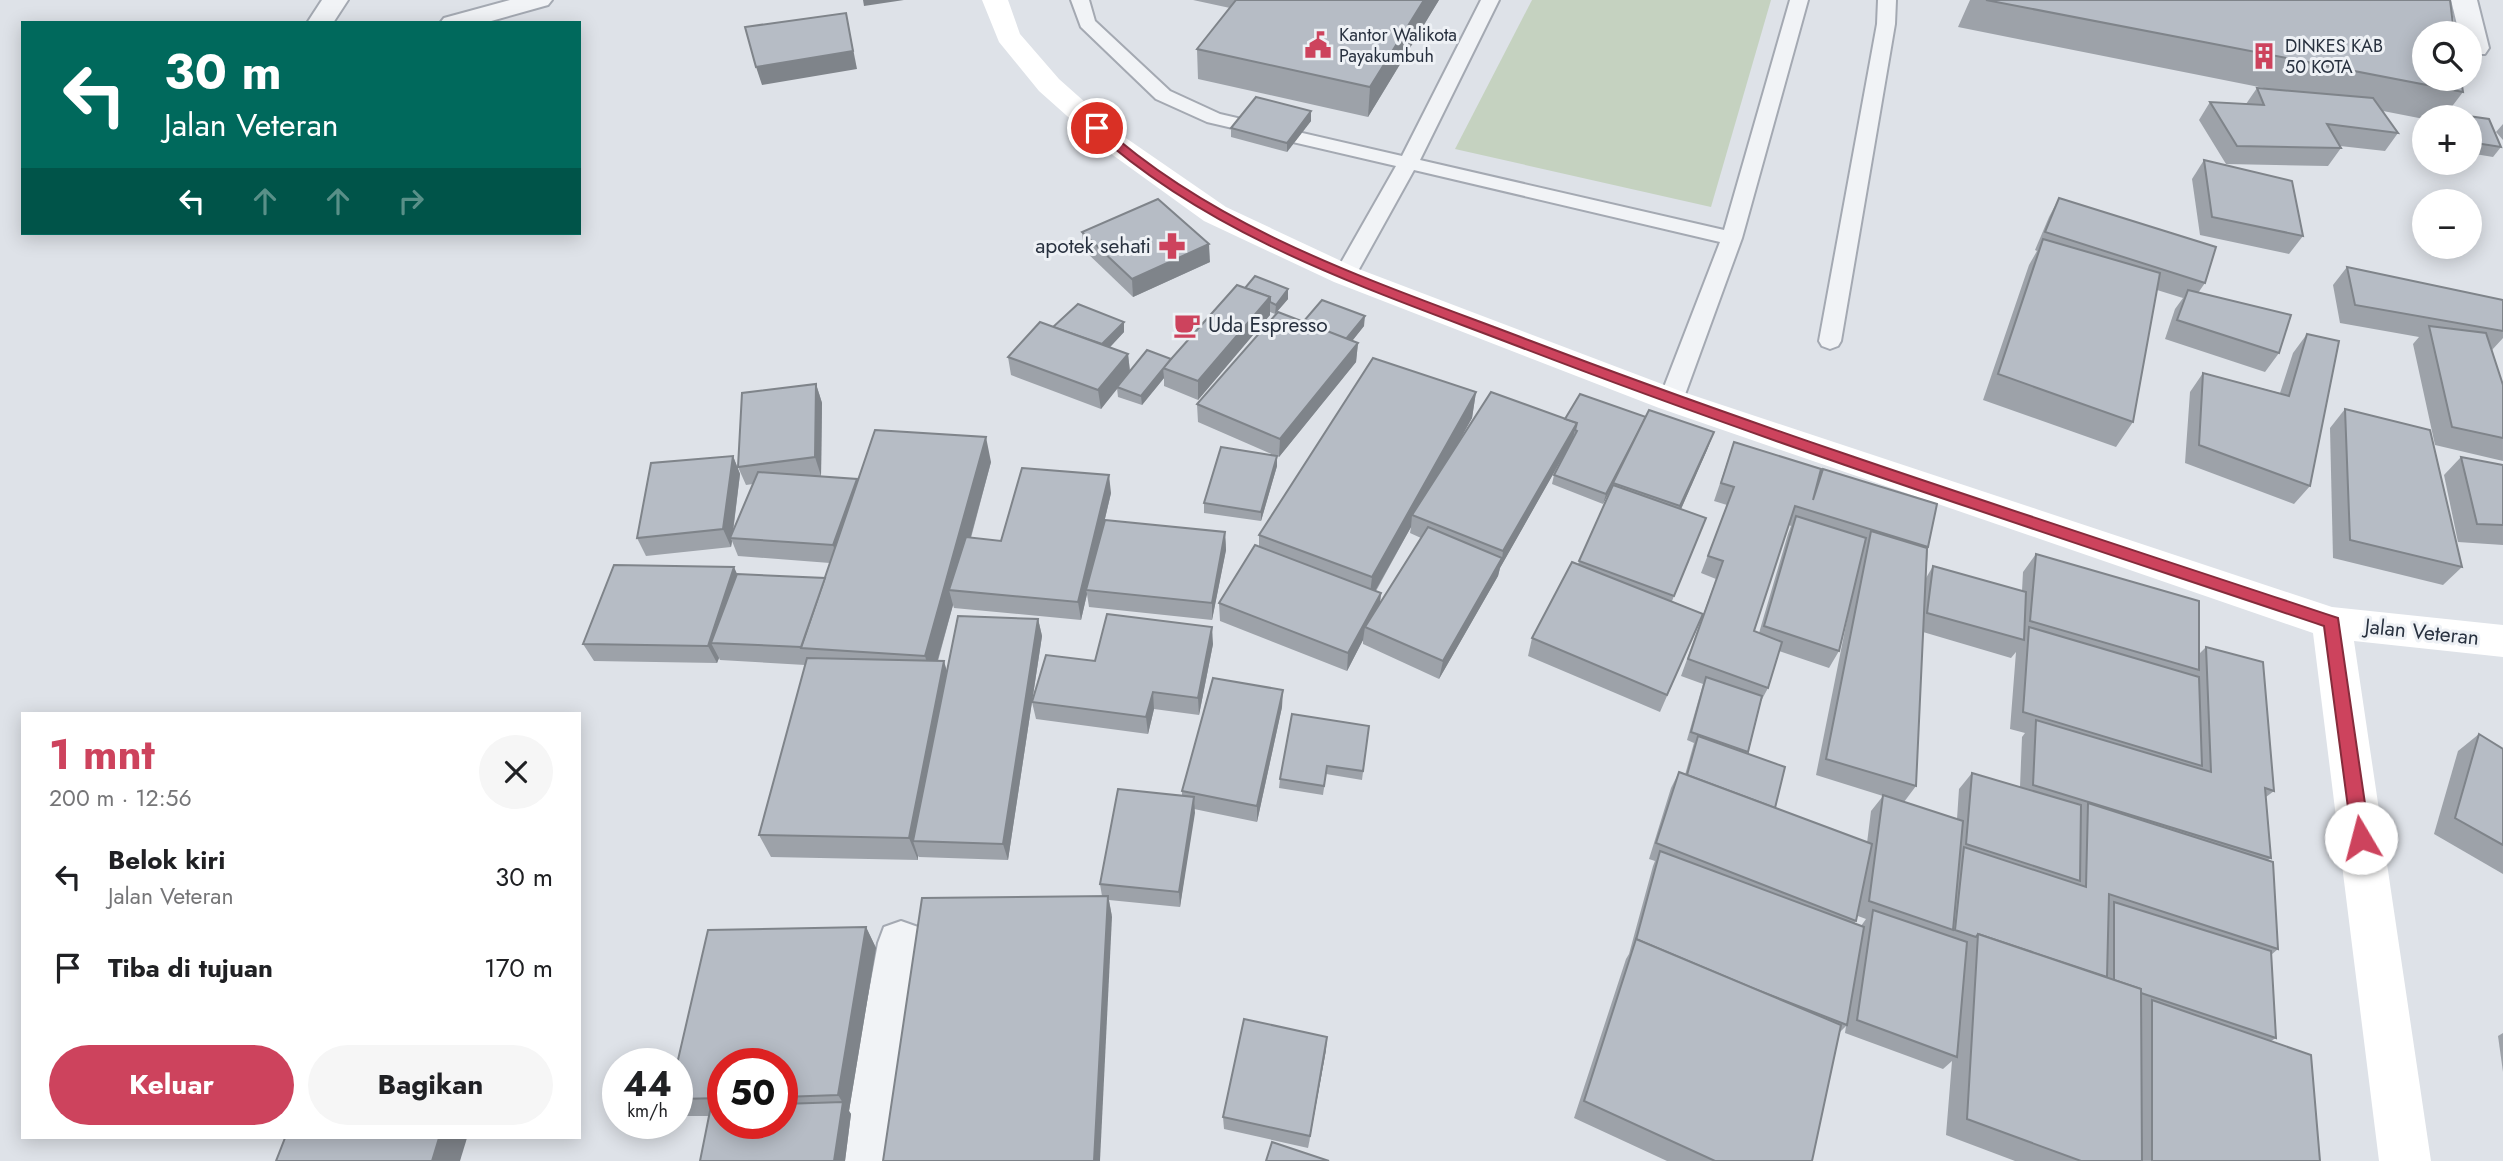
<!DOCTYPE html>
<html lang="id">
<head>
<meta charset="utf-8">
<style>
  :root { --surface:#fff; --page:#f6f6f6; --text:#202124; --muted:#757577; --accent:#cd435d }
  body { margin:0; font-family:Jost,sans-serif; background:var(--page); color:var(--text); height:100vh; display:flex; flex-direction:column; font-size:26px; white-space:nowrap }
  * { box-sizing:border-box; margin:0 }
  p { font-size:23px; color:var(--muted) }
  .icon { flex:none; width:38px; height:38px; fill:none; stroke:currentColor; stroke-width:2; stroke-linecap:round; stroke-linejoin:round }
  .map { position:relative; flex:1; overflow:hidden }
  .details { position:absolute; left:21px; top:712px; width:560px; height:427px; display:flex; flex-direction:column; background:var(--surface); border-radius:0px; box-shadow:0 4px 18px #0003 }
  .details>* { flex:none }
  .top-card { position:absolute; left:21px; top:21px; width:560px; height:214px; border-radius:0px; box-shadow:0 4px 18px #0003; background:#00695c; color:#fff; overflow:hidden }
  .controls { position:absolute; left:2412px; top:21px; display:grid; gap:14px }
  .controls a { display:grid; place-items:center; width:70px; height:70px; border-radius:50%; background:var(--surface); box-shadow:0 4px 18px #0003; font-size:35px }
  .speed { position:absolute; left:602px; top:1048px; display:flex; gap:14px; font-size:35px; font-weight:700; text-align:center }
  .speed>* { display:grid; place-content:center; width:91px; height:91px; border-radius:50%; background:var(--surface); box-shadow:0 4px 18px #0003; line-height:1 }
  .speed small { font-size:18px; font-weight:400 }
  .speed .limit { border:10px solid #d22; background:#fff; color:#111 }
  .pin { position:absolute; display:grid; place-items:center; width:60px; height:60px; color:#fff; margin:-30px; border:4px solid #fff; border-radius:50%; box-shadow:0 2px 7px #0007 }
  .me { position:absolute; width:77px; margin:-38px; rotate:352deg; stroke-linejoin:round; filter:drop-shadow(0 0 5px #0008) }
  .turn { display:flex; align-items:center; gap:24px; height:147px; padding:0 28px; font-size:32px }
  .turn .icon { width:91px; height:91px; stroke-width:2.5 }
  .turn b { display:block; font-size:49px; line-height:60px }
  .lanes { display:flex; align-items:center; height:66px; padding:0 28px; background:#0003; justify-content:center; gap:35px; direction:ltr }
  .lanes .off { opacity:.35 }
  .round { display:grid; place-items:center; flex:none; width:74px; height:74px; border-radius:37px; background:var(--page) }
  .overview { display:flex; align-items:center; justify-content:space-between; height:119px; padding:0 28px }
  h1 { font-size:42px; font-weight:700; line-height:52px; color:var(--accent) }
  .primary-button { display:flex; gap:14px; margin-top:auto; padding:14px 28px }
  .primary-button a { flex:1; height:80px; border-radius:42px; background:var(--accent); color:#fff; font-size:28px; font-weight:700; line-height:80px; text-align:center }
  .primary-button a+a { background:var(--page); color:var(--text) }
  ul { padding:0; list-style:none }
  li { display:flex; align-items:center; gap:21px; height:91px; padding:0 28px }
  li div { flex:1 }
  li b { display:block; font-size:26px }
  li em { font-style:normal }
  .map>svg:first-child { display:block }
</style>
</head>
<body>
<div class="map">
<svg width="2503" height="1161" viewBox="0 0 2503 1161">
  <rect width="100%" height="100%" fill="#dee2e8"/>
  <path fill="#c5d2c0" d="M1532 0H1771L1711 207 1455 149Z"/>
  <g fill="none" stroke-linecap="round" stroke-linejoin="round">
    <defs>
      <g id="service">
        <path d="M1071 0H1089L1095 21 1170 91 1220 114 1402 156 1481 0H1499L1420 160 1724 230 1790 0H1808L1742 238 1683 400 1679 406 1671 408 1663 406 1659 400 1720 242 1414 170 1353 280H1337L1334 275 1396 166 1207 122 1156 99 1081 27Z"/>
        <path d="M1878 0H1896L1895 24 1841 341 1838 346 1830 349 1822 346 1819 341 1877 24Z"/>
      </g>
      <g id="minor">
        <path d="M322 0H348L333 23H307Z"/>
        <path d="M510 0H552L548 5 484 23H440L444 18Z"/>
        <path d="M2451 0H2477L2489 48 2485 54H2469V33H2459Z"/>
        <path d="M901 921 918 927 924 943 889 1161H837L878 943 884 927Z"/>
      </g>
    </defs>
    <use href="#service" stroke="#a4a9b2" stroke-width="4"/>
    <use href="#minor" stroke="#a4a9b2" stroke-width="4"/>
    <use href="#service" fill="#f1f3f6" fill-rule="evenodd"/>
    <use href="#minor" fill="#f1f3f6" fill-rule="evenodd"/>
    <path fill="#fff" fill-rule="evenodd" d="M982 0H1008L1020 34 1059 79 1123 136 1226 207 1356 268 1683 392 2332 607 2503 625V657L2354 641 2431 1161H2379L2313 633 1659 408 1334 282 1204 221 1103 148 1039 91 999 42Z"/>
  </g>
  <g fill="#9da2a9" fill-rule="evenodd">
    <path d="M1193 0H1439L1368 117 1198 79 1197 49 1230 8Z"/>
    <path d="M1970 0H2450L2454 33H2424V79H2461L2463 92 2447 113 2489 119 2501 147 2493 157 2469 153V117H2424V119L2383 111 2398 133 2385 151 2340 146 2341 148 2328 166 2226 164 2199 120 2210 102 2246 104 2257 88 2269 89 1958 27Z"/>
    <path d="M1311 111V121L1287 152 1231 137V128Z"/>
    <path d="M2503 124V140L2496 132Z"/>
    <path d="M2204 160 2303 236 2289 254 2200 235 2192 179Z"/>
    <path d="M2059 198 2205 283 2198 293 2279 353 2265 372 2165 339 2175 309 2183 298 2157 290 2133 422 2116 447 1983 400 2029 265 2037 251 2035 250 2049 217Z"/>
    <path d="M1082 232 1210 262 1133 297 1084 250Z"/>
    <path d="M2347 267 2503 300V338L2492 350 2503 385V461L2435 445 2413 344 2419 337 2340 323 2333 285Z"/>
    <path d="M1245 288 1288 289V299L1275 314 1270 312V315L1198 400 1164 386V378L1142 405 1118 397 1117 388 1101 409 1011 375 1008 357 1053 327 1124 322V332L1110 347 1128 354 1130 371 1171 359Z"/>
    <path d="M1303 322 1364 326 1352 341 1358 343 1356 362 1279 457 1277 456V466L1261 521 1204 513V503L1276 456 1198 422 1197 404Z"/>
    <path d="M2307 334 2310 486 2294 504 2185 463 2190 392 2203 373 2280 393 2293 353Z"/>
    <path d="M816 384 822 403 821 476H817L857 479 858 482 991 462 971 538 1001 541 1111 493 1104 523 1225 532 1226 550 1212 620 1089 607 1087 594 1081 620 954 608 953 605 938 661 947 671 1038 619 1042 636 1008 860 919 857 918 856V860L771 857 759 835 805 665 720 660 719 658 717 663 594 661 583 644 737 574 825 578 830 563 738 556 732 541 731 547 646 556 637 538 733 456 740 474 733 533 753 484 746 485 738 467Z"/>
    <path d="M1476 392 1472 418 1452 453 1565 419 1646 417 1714 432 1707 450 1681 509 1706 518 1672 601 1703 614 1660 712 1528 656 1532 638 1578 564 1611 488 1603 504 1552 484 1554 475 1572 440 1500 568 1498 576 1439 679 1363 644V640L1347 671 1220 621 1219 603 1259 547V535ZM1411 527 1410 533 1421 538 1380 603 1381 593 1376 591Z"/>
    <path d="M2345 409 2462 567 2443 585 2333 558 2330 428Z"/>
    <path d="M1734 442 1819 479 1823 469 1928 547 1926 578 1933 566 2022 591 2023 572 2036 554 2199 654 2206 647 2274 791 2266 797 2271 858 2268 860 2278 949 2271 955 2276 1038 2271 1041 2320 1161H2015L1946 1135 1952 1061 1943 1069 1845 1033 1846 1026 1839 1033 1812 1161H1667L1574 1118 1626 959 1629 954 1653 866 1655 861 1649 859 1671 788 1679 772 1685 775 1694 743 1687 740 1703 684 1681 676 1716 579 1701 573 1727 505 1714 501ZM1789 525 1791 526 1788 534 1759 633 1754 631ZM1851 600 1816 775 1883 796 1871 811 1867 843 1775 808 1747 754 1760 703 1768 688 1779 651 1829 668 1839 651ZM1923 632 2011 658 2016 652 2010 729 2025 733 2022 737 2020 787 1972 773 1959 789 1957 819 1904 802 1916 786ZM1859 907 1858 916 1866 919 1861 926 1854 924 1856 921Z"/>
    <path d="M2461 457 2503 465V545L2458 542 2444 475Z"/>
    <path d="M1213 644 1199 715 1154 709 1148 734 1036 719 1032 702 1095 661Z"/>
    <path d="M1282 707 1257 822 1194 809 1180 907 1109 900 1112 917 1102 896 1100 884 1182 796V791Z"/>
    <path d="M1369 726 1362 780 1326 774 1323 795 1279 788 1280 779Z"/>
    <path d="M2479 734 2503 749V874L2434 834 2458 751Z"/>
    <path d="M866 927 876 948 849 1111 851 1114 845 1161H700L709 1116H685L677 1108V1064ZM723 1064H782V1124H723Z"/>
    <path d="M2503 1033V1072L2498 1036Z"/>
    <path d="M1326 1050 1308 1148 1224 1129 1223 1117Z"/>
  </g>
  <g fill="#7f848a">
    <path d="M863 0H904L864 6Z"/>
    <path d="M1424 0H1439L1368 117 1370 87Z"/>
    <path d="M846 13 857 69 762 85 756 67Z"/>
    <path d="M1311 111V121L1287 152V143Z"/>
    <path d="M1209 244 1210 262 1133 297 1132 279Z"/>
    <path d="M1288 289V299L1275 314 1276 305Z"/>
    <path d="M1270 297V315L1198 400V381Z"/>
    <path d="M1365 316 1364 326 1341 355V345Z"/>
    <path d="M1124 322V332L1098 360 1096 350Z"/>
    <path d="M1358 343 1356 362 1279 457 1280 439Z"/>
    <path d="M1128 354 1130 373 1101 409 1098 390Z"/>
    <path d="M1163 368 1164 378 1142 405 1141 396Z"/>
    <path d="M816 384 822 403 821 476 815 457Z"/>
    <path d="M1476 392 1472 418 1417 517 1412 515 1411 527 1369 602 1372 577Z"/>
    <path d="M1647 418 1613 483 1611 488 1603 504 1606 494Z"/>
    <path d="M1577 423 1572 441 1500 568 1498 576 1439 679 1443 661 1502 559 1503 551Z"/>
    <path d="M1714 432 1707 450 1674 525 1680 506Z"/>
    <path d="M986 437 991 462 956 591 949 590 953 605 932 680 925 656Z"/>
    <path d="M733 456 740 474 732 538H730L732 541 731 547 723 529Z"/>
    <path d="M1277 456V466L1261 521V512Z"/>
    <path d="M1109 475 1111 493 1088 590H1086L1087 594 1081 620 1078 602Z"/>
    <path d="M857 479 863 497 839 563 833 545Z"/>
    <path d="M1225 532 1226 550 1212 620V603Z"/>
    <path d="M734 567 742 585 711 643 719 658 717 663 708 646Z"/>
    <path d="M1381 593 1379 611 1365 627 1363 640 1347 671 1348 653Z"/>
    <path d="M1038 619 1042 636 1008 860 1003 844Z"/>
    <path d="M1212 627 1213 644 1199 715 1198 698Z"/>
    <path d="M944 661 951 685 913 841 918 856V860L909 838Z"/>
    <path d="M1283 690 1282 707 1257 822V806Z"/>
    <path d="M1153 692 1154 709 1148 734 1146 717Z"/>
    <path d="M1194 797 1195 813 1180 907 1179 892Z"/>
    <path d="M1108 896 1112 917 1100 1161H1094Z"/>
    <path d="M866 927 876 948 849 1111 851 1114 845 1161H834L843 1103 838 1095Z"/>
    <path d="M1327 1037 1326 1050 1308 1148 1310 1136Z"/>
    <path d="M439 1138H467L460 1161H432Z"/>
  </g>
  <g fill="#b6bcc5" stroke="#7f848a" stroke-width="2">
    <path d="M1236 0H1424L1370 87 1197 49Z"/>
    <path d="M1986 0H2450L2454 33H2424V79H2461L2463 92Z"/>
    <path d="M846 13 853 51 756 67 745 27Z"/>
    <path d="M2257 88 2373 98 2398 133 2327 124 2341 148 2237 146 2210 102 2264 105Z"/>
    <path d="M1256 97 1311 111 1287 143 1231 128Z"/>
    <path d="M2447 113 2489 119 2501 147 2469 142V117H2449Z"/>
    <path d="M2204 160 2292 181 2303 236 2212 217Z"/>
    <path d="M2059 198 2216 247 2205 283 2045 232Z"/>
    <path d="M1158 199 1209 244 1132 279 1082 232Z"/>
    <path d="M2043 239 2160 273 2133 422 1998 374Z"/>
    <path d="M2347 267 2503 300V331L2355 305Z"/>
    <path d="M1255 276 1288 289 1276 305 1270 302V297L1245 288Z"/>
    <path d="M1237 285 1270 297 1198 381 1163 368Z"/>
    <path d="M2188 290 2291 315 2279 353 2177 320Z"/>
    <path d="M1322 300 1365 316 1346 339 1303 322Z"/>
    <path d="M1078 304 1124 322 1102 344 1053 327Z"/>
    <path d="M1278 312 1358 343 1280 439 1197 404Z"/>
    <path d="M1040 322 1128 354 1098 390 1008 357Z"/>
    <path d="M2429 326 2486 333 2503 385V438L2452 427Z"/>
    <path d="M2307 334 2339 341 2310 486 2199 445 2203 373 2289 396Z"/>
    <path d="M1147 350 1171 359 1141 396 1117 387Z"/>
    <path d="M1373 358 1476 392 1372 577 1259 535Z"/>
    <path d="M816 384 815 457 738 467 742 393Z"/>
    <path d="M1491 392 1577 423 1503 551 1412 515Z"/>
    <path d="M1580 394 1646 417 1606 494 1554 475 1577 431 1575 430 1577 423 1565 419Z"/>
    <path d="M2345 409 2430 430 2462 567 2350 540Z"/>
    <path d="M1649 410 1714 432 1680 506 1613 483Z"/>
    <path d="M875 430 986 437 925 656 801 648Z"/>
    <path d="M1734 442 1821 469 1813 500 1823 469 1937 504 1928 547 1795 506 1754 631 1782 642 1768 688 1688 659 1723 561 1708 556 1734 487 1721 483Z"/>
    <path d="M1221 447 1277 456 1261 512 1204 503Z"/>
    <path d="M733 456 723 529 637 538 651 463Z"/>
    <path d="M2461 457 2503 465V525L2477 524Z"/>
    <path d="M1022 468 1109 475 1078 602 949 590 966 537 1001 541Z"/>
    <path d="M758 472 857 479 833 545 730 538Z"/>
    <path d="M1613 485 1706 518 1674 596 1579 561Z"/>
    <path d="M1796 516 1866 538 1839 651 1764 626Z"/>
    <path d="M1105 520 1225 532 1212 603 1086 590Z"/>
    <path d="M1428 527 1502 558 1443 661 1365 627Z"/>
    <path d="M1871 531 1927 548 1916 786 1826 759Z"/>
    <path d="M1255 545 1381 593 1348 653 1219 603Z"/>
    <path d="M2036 554 2199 601V670L2030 621Z"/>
    <path d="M1572 562 1703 614 1667 695 1532 638Z"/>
    <path d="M614 565 734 567 708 646 583 644Z"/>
    <path d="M1933 566 2026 592 2024 640 1927 613Z"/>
    <path d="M737 574 825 578 801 647 711 643Z"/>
    <path d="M1107 614 1212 627 1198 698 1153 692 1146 717 1032 702 1046 655 1095 661Z"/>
    <path d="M958 616 1038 619 1003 844 913 841Z"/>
    <path d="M2029 627 2199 677 2202 766 2023 712Z"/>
    <path d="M2206 647 2263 662 2274 791 2265 788 2271 858 2033 785 2036 720 2211 772Z"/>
    <path d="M807 658 944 661 909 838 759 835Z"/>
    <path d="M1706 677 1762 696 1748 752 1691 732Z"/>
    <path d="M1213 678 1283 690 1257 806 1182 791Z"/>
    <path d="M1292 714 1369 726 1363 771 1327 766 1324 786 1280 779Z"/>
    <path d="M2479 734 2503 749V845L2455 818Z"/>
    <path d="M1698 736 1785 767 1775 808 1687 775Z"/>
    <path d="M1679 772 1872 844 1856 921 1656 843Z"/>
    <path d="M1972 773 2081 805 2080 881 1966 844Z"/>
    <path d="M1118 789 1194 797 1179 892 1100 884Z"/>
    <path d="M1883 795 1963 821 1953 930 1869 901Z"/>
    <path d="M2088 803 2273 862 2278 949 2109 894 2107 977 1978 934 1976 937 1955 930 1964 847 2086 887Z"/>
    <path d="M1660 851 1864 927 1847 1025 1752 988 1636 939V940Z"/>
    <path d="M1108 896 1094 1161H883L922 898Z"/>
    <path d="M2114 902 2271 951 2276 1038 2141 993V989L2114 980Z"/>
    <path d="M1873 910 1967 942 1957 1057 1857 1020Z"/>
    <path d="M866 927 838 1095 782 1097V1064H723V1098L677 1099V1064L708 930Z"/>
    <path d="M1978 934 2141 989 2142 1161H2081L1967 1119Z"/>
    <path d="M1636 939 1841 1025 1812 1161H1715L1584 1101Z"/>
    <path d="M2152 1000 2311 1055 2320 1161H2152Z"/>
    <path d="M1244 1019 1327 1037 1310 1136 1223 1117Z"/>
    <path d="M843 1102 834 1161H700L711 1106 723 1105V1124H782V1104Z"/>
    <path d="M285 1138H439L432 1161H276Z"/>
    <path d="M1272 1142 1329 1161H1266Z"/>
  </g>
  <path fill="#cd435d" stroke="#852c3c" stroke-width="2" d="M1093 125H1101C1222 234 1382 284 1531 341 1796 442 2068 528 2338 618L2370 838 2368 844 2361 846 2355 844 2352 838 2324 626C2056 536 1785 449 1520 347 1372 290 1213 239 1093 130Z"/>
  <defs>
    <symbol id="civic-bare" viewBox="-9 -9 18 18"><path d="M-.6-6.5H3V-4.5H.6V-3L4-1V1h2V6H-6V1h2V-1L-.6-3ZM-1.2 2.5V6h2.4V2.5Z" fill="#cd435d" stroke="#eef1f5" stroke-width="2.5" paint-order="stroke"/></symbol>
    <symbol id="building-bare" viewBox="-9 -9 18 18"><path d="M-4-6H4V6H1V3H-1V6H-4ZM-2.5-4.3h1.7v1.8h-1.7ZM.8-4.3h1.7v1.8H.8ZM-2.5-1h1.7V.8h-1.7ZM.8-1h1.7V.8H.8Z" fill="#cd435d" stroke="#eef1f5" stroke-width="2.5" paint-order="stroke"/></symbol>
    <symbol id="pharmacy-bare" viewBox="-9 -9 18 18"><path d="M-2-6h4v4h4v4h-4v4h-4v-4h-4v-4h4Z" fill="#cd435d" stroke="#eef1f5" stroke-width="2.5" paint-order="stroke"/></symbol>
    <symbol id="cafe-bare" viewBox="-9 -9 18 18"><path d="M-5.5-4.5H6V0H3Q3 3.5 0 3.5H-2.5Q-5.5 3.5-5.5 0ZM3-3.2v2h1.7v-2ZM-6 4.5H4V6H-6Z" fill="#cd435d" stroke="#eef1f5" stroke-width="2.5" paint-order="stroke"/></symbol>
  </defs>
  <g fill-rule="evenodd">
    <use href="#civic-bare" x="1299" y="26" width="38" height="38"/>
    <use href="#building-bare" x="2245" y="37" width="38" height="38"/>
    <use href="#pharmacy-bare" x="1153" y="227" width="38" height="38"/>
    <use href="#cafe-bare" x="1168" y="306" width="38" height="38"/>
  </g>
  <g text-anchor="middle" stroke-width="6" stroke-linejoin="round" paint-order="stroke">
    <g font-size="18" fill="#28313f" stroke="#eef1f5" text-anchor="start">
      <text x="1339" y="41">Kantor Walikota<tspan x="1339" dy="21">Payakumbuh</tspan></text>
      <text x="2285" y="52">DINKES KAB<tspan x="2285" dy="21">50 KOTA</tspan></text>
    </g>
    <g font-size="21" fill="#28313f" stroke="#eef1f5" text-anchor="end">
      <text x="1151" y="253">apotek sehati</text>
      <text x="1208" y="332" text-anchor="start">Uda Espresso</text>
    </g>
    <g font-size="21" fill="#28313f" stroke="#eef1f5">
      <text transform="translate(2422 632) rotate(6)" y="7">Jalan Veteran</text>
    </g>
  </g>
</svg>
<div class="controls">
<a><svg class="icon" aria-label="search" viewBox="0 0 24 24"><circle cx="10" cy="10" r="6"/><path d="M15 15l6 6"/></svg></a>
<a>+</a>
<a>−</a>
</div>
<div class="speed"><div>44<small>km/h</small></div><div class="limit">50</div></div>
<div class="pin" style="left:1097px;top:128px;background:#d93025"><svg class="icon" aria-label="arrive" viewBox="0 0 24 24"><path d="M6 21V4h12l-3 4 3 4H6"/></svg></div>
<svg class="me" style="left:2361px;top:838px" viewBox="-20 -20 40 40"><circle r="19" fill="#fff"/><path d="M0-13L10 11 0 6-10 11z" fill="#cd435d"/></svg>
<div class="top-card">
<div class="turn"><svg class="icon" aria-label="left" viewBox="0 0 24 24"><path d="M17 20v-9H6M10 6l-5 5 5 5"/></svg><div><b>30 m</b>Jalan Veteran</div></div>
<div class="lanes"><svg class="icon" aria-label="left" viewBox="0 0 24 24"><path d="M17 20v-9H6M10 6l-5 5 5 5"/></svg><svg class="icon off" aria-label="ahead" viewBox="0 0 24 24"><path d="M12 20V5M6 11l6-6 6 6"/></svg><svg class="icon off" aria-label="ahead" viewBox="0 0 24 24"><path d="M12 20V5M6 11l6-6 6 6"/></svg><svg class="icon off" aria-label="right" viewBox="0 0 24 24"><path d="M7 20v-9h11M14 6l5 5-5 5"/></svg></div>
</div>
<section class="details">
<div class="overview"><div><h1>1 mnt</h1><p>200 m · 12:56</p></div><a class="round"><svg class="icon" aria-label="close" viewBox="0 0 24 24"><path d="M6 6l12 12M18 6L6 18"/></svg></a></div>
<ul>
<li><svg class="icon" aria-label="left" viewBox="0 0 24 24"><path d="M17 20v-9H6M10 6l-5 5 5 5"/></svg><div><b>Belok kiri</b><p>Jalan Veteran</p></div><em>30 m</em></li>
<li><svg class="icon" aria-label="arrive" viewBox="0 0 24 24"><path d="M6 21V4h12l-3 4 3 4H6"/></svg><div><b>Tiba di tujuan</b></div><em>170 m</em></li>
</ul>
<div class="primary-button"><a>Keluar</a><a>Bagikan</a></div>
</section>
</div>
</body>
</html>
